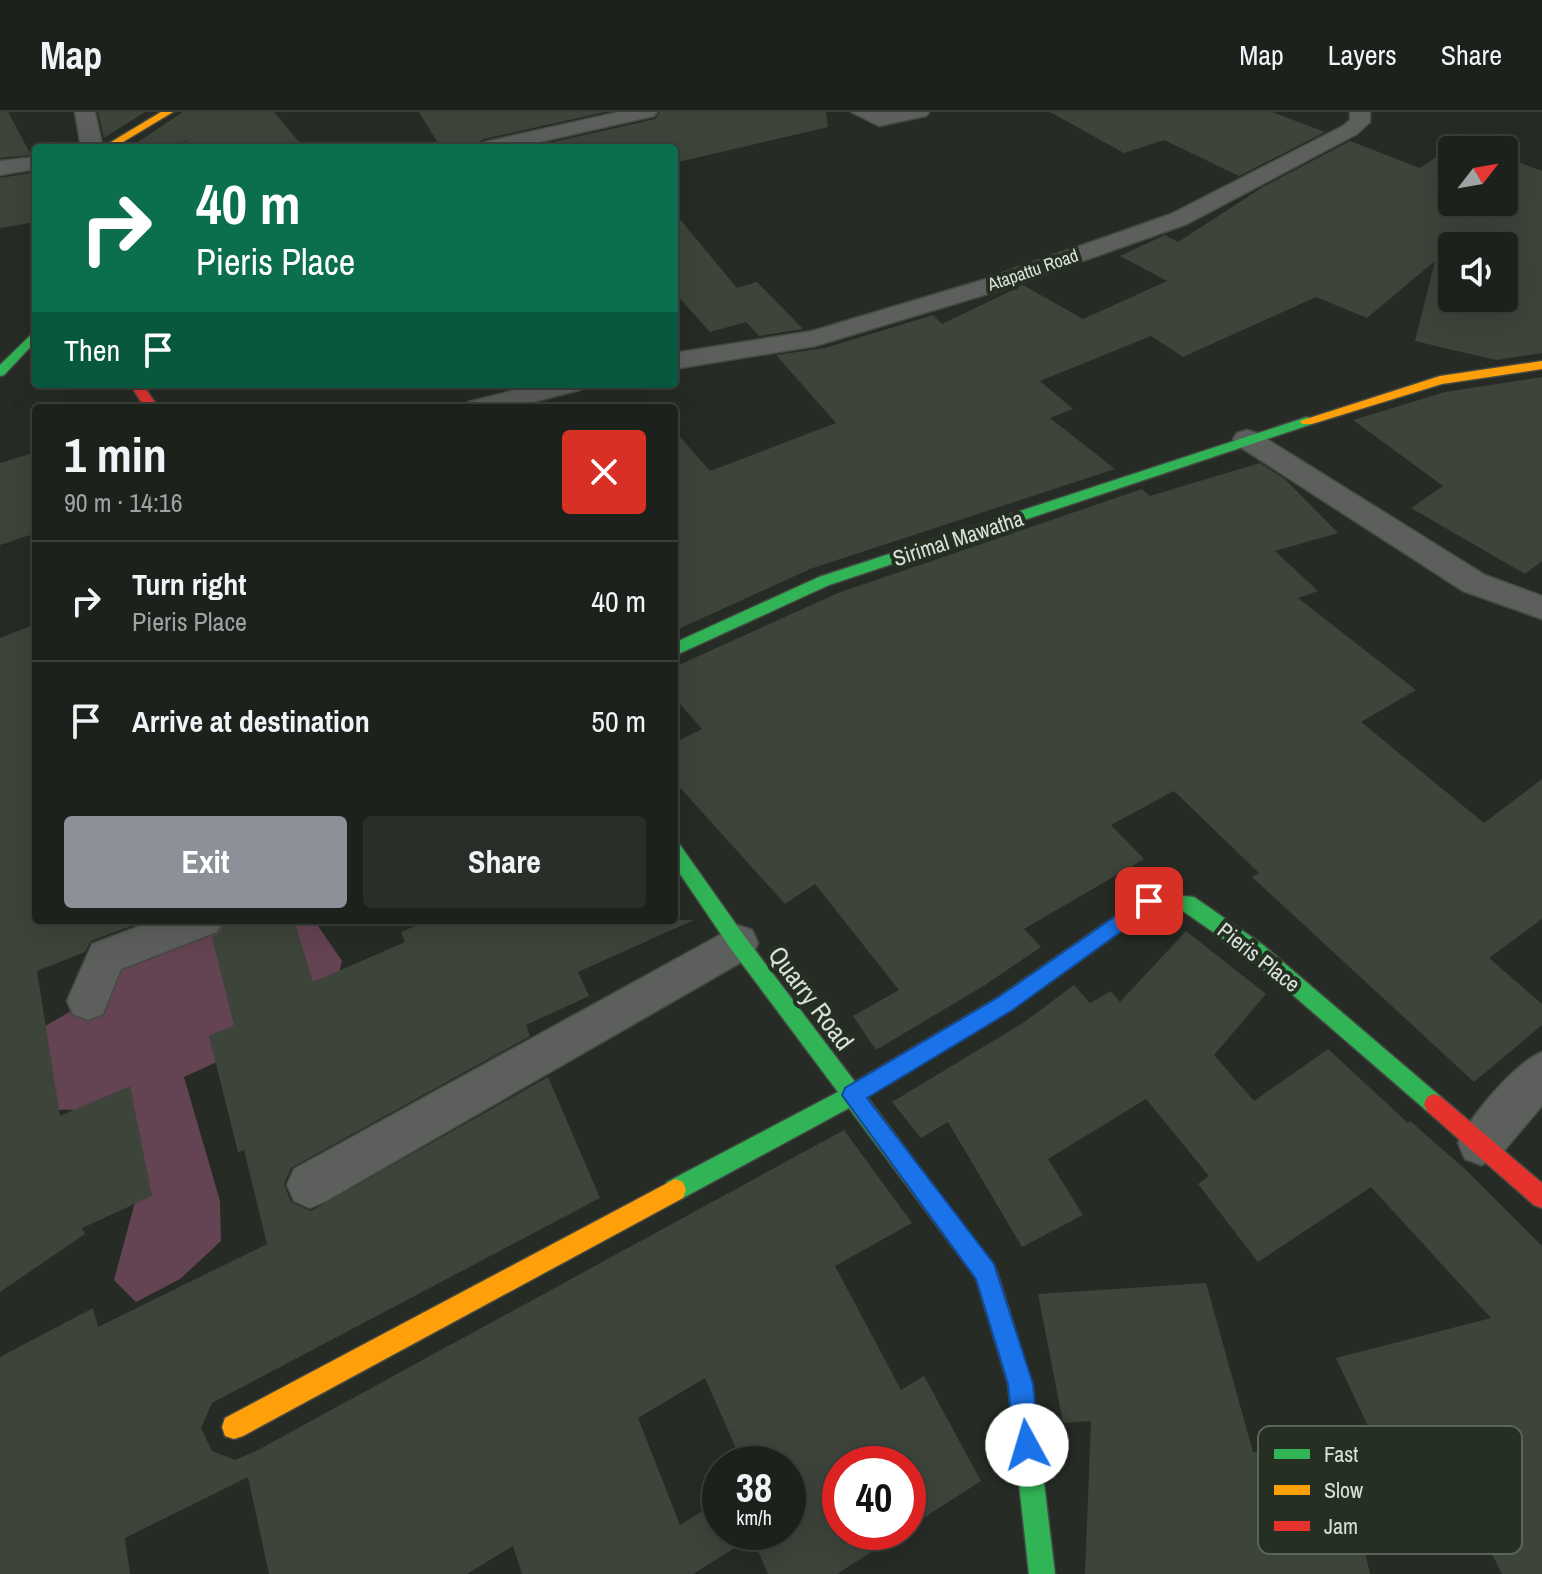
<!DOCTYPE html>
<html lang="en">
<head>
<meta charset="utf-8">
<style>
  :root { --surface:#1c211c; --page:#292e29; --text:#f1f3f6; --muted:#a0a3a3; --line:#3a3e3b; --accent:#8c9099 }
  body { margin:0; font-family:"Archivo Narrow",sans-serif; background:var(--page); color:var(--text); height:100vh; display:flex; flex-direction:column; font-size:30px; white-space:nowrap }
  * { box-sizing:border-box; margin:0 }
  p { font-size:26px; color:var(--muted) }
  .icon { flex:none; width:44px; height:44px; fill:none; stroke:currentColor; stroke-width:2; stroke-linecap:round; stroke-linejoin:round }
  .map { position:relative; flex:1; overflow:hidden }
  .details { position:absolute; left:32px; top:292px; width:646px; height:520px; display:flex; flex-direction:column; background:var(--surface); border-radius:8px; box-shadow:0 8px 32px #0002,0 0 0 2px var(--line) }
  .details>* { flex:none }
  .hud { position:absolute; left:32px; top:32px; width:646px; height:244px; border-radius:8px; box-shadow:0 8px 32px #0002,0 0 0 2px var(--line); background:#0b6e4f; color:#fff; overflow:hidden }
  .needle { width:52px; rotate:59deg }
  .buttons { position:absolute; left:1438px; top:24px; display:grid; gap:16px }
  .buttons a { display:grid; place-items:center; width:80px; height:80px; border-radius:8px; background:var(--surface); box-shadow:0 8px 32px #0002,0 0 0 2px var(--line); font-size:40px }
  .speed { position:absolute; left:702px; top:1334px; display:flex; gap:16px; font-size:40px; font-weight:700; text-align:center }
  .speed>* { display:grid; place-content:center; width:104px; height:104px; border-radius:50%; background:var(--surface); box-shadow:0 8px 32px #0002,0 0 0 2px var(--line); line-height:1 }
  .speed small { font-size:20px; font-weight:400 }
  .speed .limit { border:12px solid #d22; background:#fff; color:#111 }
  .pin { position:absolute; display:grid; place-items:center; width:68px; height:68px; color:#fff; margin:-34px; border-radius:16px; box-shadow:0 4px 12px #0006 }
  .me { position:absolute; width:88px; margin:-44px; rotate:354deg; stroke-linejoin:round; filter:drop-shadow(0 0 6px #0008) }
  .turn { display:flex; align-items:center; gap:28px; height:168px; padding:0 32px; font-size:36px }
  .turn .icon { width:104px; height:104px; stroke-width:2.5 }
  .turn b { display:block; font-size:56px; line-height:68px }
  .then { display:flex; align-items:center; height:76px; padding:0 32px; background:#0003; gap:16px; font-size:30px }
  .round { display:grid; place-items:center; flex:none; width:84px; height:84px; border-radius:8px; background:var(--page) }
  .summary { display:flex; align-items:center; justify-content:space-between; height:136px; padding:0 32px }
  h1 { font-size:48px; font-weight:800; line-height:60px }
  .primary-button { display:flex; gap:16px; margin-top:auto; padding:16px 32px }
  .primary-button a { flex:1; height:92px; border-radius:8px; background:var(--accent); color:#fff; font-size:32px; font-weight:800; line-height:92px; text-align:center }
  .primary-button a+a { background:var(--page); color:var(--text) }
  ul { padding:0; list-style:none }
  li { display:flex; align-items:center; gap:24px; height:120px; padding:0 32px; border-top:2px solid var(--line) }
  li div { flex:1 }
  li b { display:block; font-size:30px }
  li em { font-style:normal }
  header { display:flex; align-items:center; gap:48px; box-sizing:border-box; height:112px; padding:0 40px; background:var(--surface); border-bottom:2px solid var(--line) }
  header strong { font-size:38px }
  nav { display:flex; gap:44px; margin-inline-start:auto; font-size:28px }
  .map>svg:first-child { display:block }
</style>
</head>
<body>
<header>
<strong>Map</strong>
<nav><a>Map</a><a>Layers</a><a>Share</a></nav>
</header>
<div class="map">
<svg width="1542" height="1462" viewBox="0 0 1542 1462">
  <rect width="100%" height="100%" fill="#262c25"/>
  <path fill="#644352" d="M203 808H314L342 849 339 860 300 912 184 965 220 1089 221 1129 180 1167 136 1190 114 1168 142 1064 82 998 17 997 25 926 88 889 106 845Z"/>
  <g fill="#3d443a" fill-rule="evenodd">
    <path d="M0 0H8L31 43 0 46Z"/>
    <path d="M98 0H145L104 26Z"/>
    <path d="M183 0H274L304 36H218L184 29 173 36 135 32Z"/>
    <path d="M419 0H605L484 27 471 36H441Z"/>
    <path d="M660 0H826L828 15 674 51V36H527L655 7Z"/>
    <path d="M1050 0H1272L1325 20 1239 64 1164 28 1124 41Z"/>
    <path d="M1350 29 1420 56 1459 30 1482 38H1452V90H1504V45L1542 59V241L1496 248 1415 229 1435 149 1367 206 1316 185 1183 245 1151 224 1040 269 1073 297 1050 306 1115 357 810 457 674 519V318L710 359 836 311 776 243 825 236 933 203 942 212 1023 173 1083 207 1167 169 1120 144 1165 123 1178 130 1263 75ZM1452 134H1504V186H1452Z"/>
    <path d="M36 60V110L0 116V66Z"/>
    <path d="M674 100 737 176 757 170 803 217 759 224 746 210 710 220 674 180Z"/>
    <path d="M1542 265V449L1525 462 1411 396 1443 374 1353 308 1445 280Z"/>
    <path d="M36 340V421L0 433V351Z"/>
    <path d="M1260 351 1285 367 1338 421 1275 439 1318 479 1298 486 1416 578 1361 610 1484 711 1542 667V807L1489 846 1542 892V913L1474 970 1252 765 1259 761 1174 679 1111 713 1144 747 1024 817 1041 835 985 873 876 938 853 904 899 878 815 772 785 792 674 669V631L702 617 674 585V555L838 481 1142 377 1150 384Z"/>
    <path d="M36 512V808H147L91 829 85 840 37 859 60 1004 130 974 152 1084 82 1116 85 1122 0 1180V526Z"/>
    <path d="M226 808H294L313 870 405 830 401 820 429 808H694L578 860 589 884 526 913 530 924 291 1056 284 1072 291 1090 311 1099 548 965 600 1086 212 1291 201 1316 212 1339 235 1348 256 1339 844 1018 912 1111 835 1154 901 1278 924 1264 981 1369 908 1416V1352H840V1420H902L837 1462H768L752 1425 693 1462H522L513 1434 467 1462H269L248 1365 125 1426 130 1462H0V1245L93 1196 98 1215 267 1132 244 1038 238 1040 209 924 234 913 212 825 220 821ZM705 1266 743 1352H788V1420H720V1388L680 1413 638 1306Z"/>
    <path d="M1186 819 1266 882 1214 943 1254 989 1328 937 1408 1011 1410 1009 1466 1058 1542 1134V1462H1502L1436 1330 1382 1344 1336 1246 1491 1206 1371 1075 1258 1150 1198 1072 1209 1064 1146 987 1048 1047 1083 1103 1022 1135 948 1010 921 1026 892 990 1023 911 1074 873 1090 891 1111 879 1120 890Z"/>
    <path d="M1206 1171 1253 1340 1345 1348 1370 1462H1085L1091 1309 1063 1311 1038 1182Z"/>
  </g>
  <g fill="none" stroke-linecap="round" stroke-linejoin="round">
    <defs>
      <g id="street">
        <path d="M75 0H95L103 36H81Z"/>
        <path d="M619 0H657L654 4 513 36H474L485 30Z"/>
        <path d="M851 0H929L926 4 879 14Z"/>
        <path d="M1350 0H1370V10L1357 22 1187 112 1004 177 815 234 674 257V241L812 219 986 167 1171 102 1343 14 1350 8Z"/>
        <path d="M36 45V57L0 63V49Z"/>
        <path d="M538 272H583L580 278 510 296H464L468 290Z"/>
        <path d="M1247 318 1257 321 1485 463 1542 484V507L1463 479 1237 333 1233 327 1237 321Z"/>
        <path d="M156 808H223L217 820 121 857 103 902 88 908 73 902 67 889 92 832Z"/>
        <path d="M738 813 752 818 758 831 752 844 326 1089 310 1096 294 1089 287 1073 294 1057Z"/>
        <path d="M1542 940V994L1497 1047 1481 1053 1465 1047 1458 1031C1470 1004 1515 951 1542 940Z"/>
      </g>
      <g id="fast">
        <path d="M36 218V229L4 263 0 264V253Z"/>
        <path d="M1307 305 1314 309 1312 312 829 473 674 544V531L819 465Z"/>
        <path d="M674 730 680 733 745 825 855 970 997 886 1149 781 1194 785 1263 833 1441 985 1444 992 1441 999 1434 1002 1427 999 1249 845 1183 799 1152 797 1011 898 867 985 997 1160 1032 1272 1055 1462H1029L1008 1272 976 1166 849 996 683 1086 675 1089 667 1086 664 1078 667 1070 838 980 731 837 674 753Z"/>
      </g>
      <g id="slow">
        <path d="M161 0H173L113 36H101Z"/>
        <path d="M1542 249V257L1442 272 1312 312H1302L1300 309 1440 264Z"/>
        <path d="M675 1067 683 1070 686 1078 683 1086 243 1324 234 1327 225 1324 222 1315 225 1306Z"/>
      </g>
      <g id="jam">
        <path d="M130 272H142L159 296H145Z"/>
        <path d="M1434 982 1441 985 1542 1071V1096L1534 1093 1427 999 1424 992 1427 985Z"/>
      </g>
    </defs>
    <use href="#street" stroke="#444943" stroke-width="3"/>
    <use href="#fast" stroke="#444943" stroke-width="3"/>
    <use href="#slow" stroke="#444943" stroke-width="3"/>
    <use href="#jam" stroke="#444943" stroke-width="3"/>
    <use href="#street" fill="#5c5f5b" fill-rule="evenodd"/>
    <use href="#fast" fill="#30b455" fill-rule="evenodd"/>
    <use href="#slow" fill="#ff9f0a" fill-rule="evenodd"/>
    <use href="#jam" fill="#e5322d" fill-rule="evenodd"/>
  </g>
  <path fill="#1a73e8" stroke="#114b97" stroke-width="2" d="M1149 781 1158 789 1155 795 1011 899 867 986 994 1152 1033 1272 1039 1333 1035 1341 1027 1345 1018 1341 1014 1333 1008 1272 976 1167 842 983 845 976 997 886Z"/>
  <g text-anchor="middle" stroke-width="8" stroke-linejoin="round" paint-order="stroke">
    <g font-size="18" fill="#d9e0d8" stroke="#252f22">
      <text transform="translate(1033 158) rotate(-19)" y="6">Atapattu Road</text>
    </g>
    <g font-size="22" fill="#d9e0d8" stroke="#252f22">
      <text transform="translate(958 426) rotate(-18)" y="8">Sirimal Mawatha</text>
      <text transform="translate(1259 845) rotate(38)" y="8">Pieris Place</text>
    </g>
    <g font-size="26" fill="#d9e0d8" stroke="#252f22">
      <text transform="translate(811 886) rotate(53)" y="9">Quarry Road</text>
    </g>
  </g>
  <rect x="1258" y="1314" width="264" height="128" rx="12" fill="#252f22" stroke="#5b6459" stroke-width="2"/>
  <rect x="1274" y="1337" width="36" height="10" fill="#30b455"/>
  <rect x="1274" y="1373" width="36" height="10" fill="#ff9f0a"/>
  <rect x="1274" y="1409" width="36" height="10" fill="#e5322d"/>
  <g font-size="22" fill="#d9e0d8">
    <text x="1324" y="1350">Fast</text>
    <text x="1324" y="1386">Slow</text>
    <text x="1324" y="1422">Jam</text>
  </g>
</svg>
<div class="buttons">
<a><svg class="needle" viewBox="-14 -14 28 28"><path d="M0-13l5 13h-10z" fill="#e53935"/><path d="M0 13l5-13h-10z" fill="#a0a3a3"/></svg></a>
<a><svg class="icon" aria-label="sound" viewBox="0 0 24 24"><path d="M4 9h4l5-4v14l-5-4H4zM17 9q2 3 0 6"/></svg></a>
</div>
<div class="speed"><div>38<small>km/h</small></div><div class="limit">40</div></div>
<div class="pin" style="left:1149px;top:789px;background:#d93025"><svg class="icon" aria-label="arrive" viewBox="0 0 24 24"><path d="M6 21V4h12l-3 4 3 4H6"/></svg></div>
<svg class="me" style="left:1027px;top:1333px" viewBox="-20 -20 40 40"><circle r="19" fill="#fff"/><path d="M0-13L10 11 0 6-10 11z" fill="#1a73e8"/></svg>
<div class="hud">
<div class="turn"><svg class="icon" aria-label="right" viewBox="0 0 24 24"><path d="M7 20v-9h11M14 6l5 5-5 5"/></svg><div><b>40 m</b>Pieris Place</div></div>
<div class="then">Then<svg class="icon" aria-label="arrive" viewBox="0 0 24 24"><path d="M6 21V4h12l-3 4 3 4H6"/></svg></div>
</div>
<section class="details">
<div class="summary"><div><h1>1 min</h1><p>90 m · 14:16</p></div><a class="round" style="background:#d93025;color:#fff"><svg class="icon" aria-label="close" viewBox="0 0 24 24"><path d="M6 6l12 12M18 6L6 18"/></svg></a></div>
<ul>
<li><svg class="icon" aria-label="right" viewBox="0 0 24 24"><path d="M7 20v-9h11M14 6l5 5-5 5"/></svg><div><b>Turn right</b><p>Pieris Place</p></div><em>40 m</em></li>
<li><svg class="icon" aria-label="arrive" viewBox="0 0 24 24"><path d="M6 21V4h12l-3 4 3 4H6"/></svg><div><b>Arrive at destination</b></div><em>50 m</em></li>
</ul>
<div class="primary-button"><a>Exit</a><a>Share</a></div>
</section>
</div>
</body>
</html>
